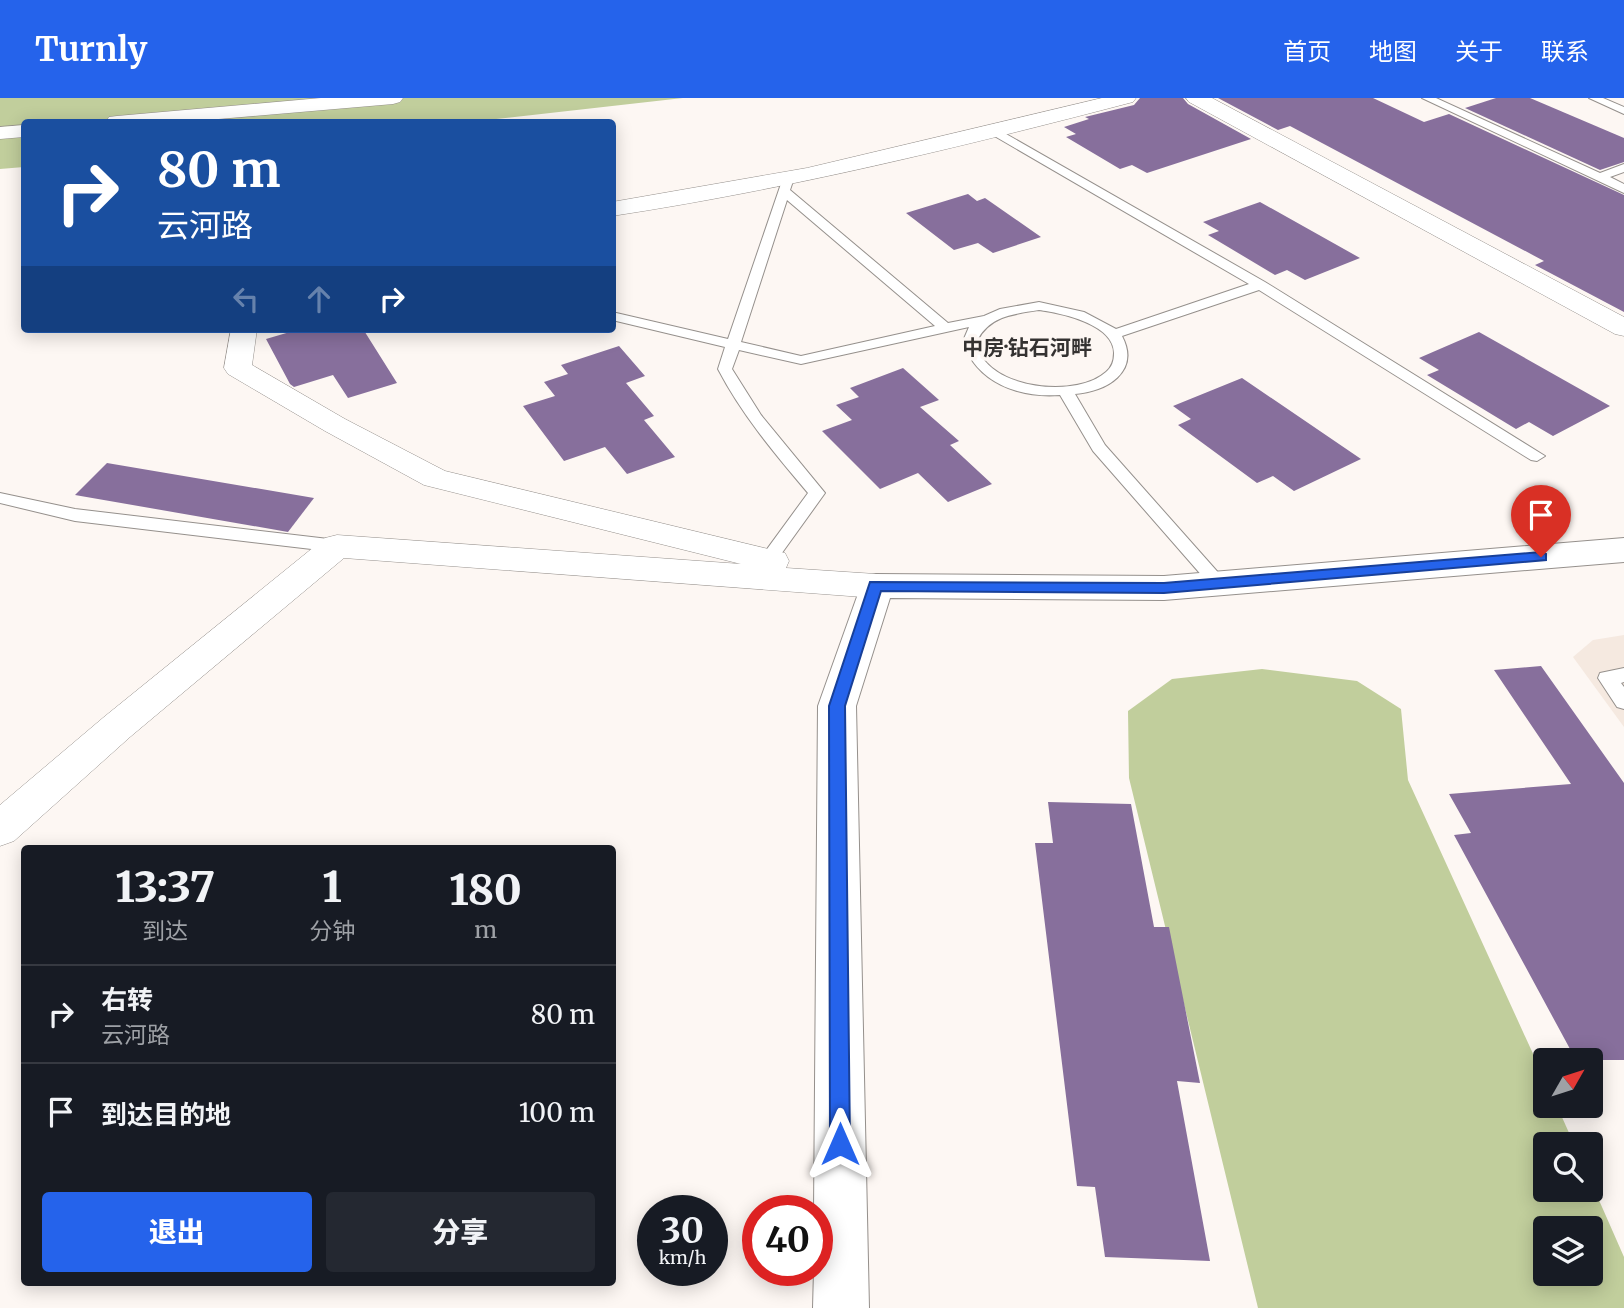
<!DOCTYPE html>
<html lang="zh">
<head>
<meta charset="utf-8">
<style>
  :root { --surface:#171b24; --page:#242831; --text:#f1f3f6; --muted:#9ea1a6; --line:#363941; --accent:#2563eb }
  body { margin:0; font-family:Merriweather,"Noto Sans SC",serif; background:var(--page); color:var(--text); height:100vh; display:flex; flex-direction:column; font-size:26px; white-space:nowrap }
  * { box-sizing:border-box; margin:0 }
  p { font-size:23px; color:var(--muted) }
  .icon { flex:none; width:38px; height:38px; fill:none; stroke:currentColor; stroke-width:2; stroke-linecap:round; stroke-linejoin:round }
  .map { position:relative; flex:1; overflow:hidden }
  .details { position:absolute; left:21px; top:747px; width:595px; height:441px; display:flex; flex-direction:column; background:var(--surface); border-radius:7px; box-shadow:0 4px 18px #0003 }
  .details>* { flex:none }
  .top-card { position:absolute; left:21px; top:21px; width:595px; height:214px; border-radius:7px; box-shadow:0 4px 18px #0003; background:#1a4fa0; color:#fff; overflow:hidden }
  .needle { width:46px; rotate:51deg }
  .tools { position:absolute; left:1533px; top:950px; display:grid; gap:14px }
  .tools a { display:grid; place-items:center; width:70px; height:70px; border-radius:7px; background:var(--surface); box-shadow:0 4px 18px #0003; font-size:35px }
  .speed { position:absolute; left:637px; top:1097px; display:flex; gap:14px; font-size:35px; font-weight:700; text-align:center }
  .speed>* { display:grid; place-content:center; width:91px; height:91px; border-radius:50%; background:var(--surface); box-shadow:0 4px 18px #0003; line-height:1 }
  .speed small { font-size:18px; font-weight:400 }
  .speed .limit { border:10px solid #d22; background:#fff; color:#111 }
  .pin { position:absolute; display:grid; place-items:center; width:60px; height:60px; color:#fff; margin:-72px -30px; border-radius:50% 50% 50% 0; rotate:-45deg; box-shadow:0 0 7px #0007 }
  .pin .icon { rotate:45deg }
  .me { position:absolute; width:77px; margin:-38px; rotate:0deg; stroke-linejoin:round; filter:drop-shadow(0 0 5px #0008) }
  .turn { display:flex; align-items:center; gap:24px; height:147px; padding:0 21px; font-size:32px }
  .turn .icon { width:91px; height:91px; stroke-width:2.5 }
  .turn b { display:block; font-size:49px; line-height:60px }
  .lanes { display:flex; align-items:center; height:66px; padding:0 21px; background:#0003; justify-content:center; gap:35px; direction:ltr }
  .lanes .off { opacity:.35 }
  .eta { display:flex; justify-content:space-evenly; align-items:center; height:119px; text-align:center }
  .eta b { font-size:42px; font-weight:800; line-height:49px }
  .cta { display:flex; gap:14px; margin-top:auto; padding:14px 21px }
  .cta a { flex:1; height:80px; border-radius:7px; background:var(--accent); color:#fff; font-size:28px; font-weight:800; line-height:80px; text-align:center }
  .cta a+a { background:var(--page); color:var(--text) }
  ul { padding:0; list-style:none }
  li { display:flex; align-items:center; gap:21px; height:98px; padding:0 21px; border-top:2px solid var(--line) }
  li div { flex:1 }
  li b { display:block; font-size:26px }
  li em { font-style:normal }
  header { display:flex; align-items:center; gap:42px; box-sizing:border-box; height:98px; padding:0 35px; background:var(--accent); color:#fff }
  header strong { font-size:33px }
  nav { display:flex; gap:38px; margin-inline-start:auto; font-size:24px }
  .map>svg:first-child { display:block }
</style>
</head>
<body>
<header>
<strong>Turnly</strong>
<nav><a>首页</a><a>地图</a><a>关于</a><a>联系</a></nav>
</header>
<div class="map">
<svg width="1624" height="1210" viewBox="0 0 1624 1210">
  <rect width="100%" height="100%" fill="#fdf7f3"/>
  <path fill="#f5e9e0" d="M1624 537V629L1573 559 1593 542Z"/>
  <g fill="#c1ce9c" fill-rule="evenodd">
    <path d="M0 0H683L469 24H24V69L0 71Z"/>
    <path d="M1262 571 1357 583 1401 611 1408 682 1545 982V1008H1557L1574 1046H1545V1092H1591V1084L1624 1159V1210H1258L1129 680 1128 613 1172 581ZM1545 1130H1591V1176H1545Z"/>
  </g>
  <g fill="#876f9c">
    <path d="M1140 0H1183L1188 6 1251 41 1147 75 1132 67 1120 71 1066 39 1076 36 1064 29 1089 21 1085 19 1134 7Z"/>
    <path d="M1218 0H1373L1424 24 1449 16 1624 97V214L1535 167 1544 163 1290 28 1278 32Z"/>
    <path d="M1496 0H1530L1624 40V64L1600 72 1465 10Z"/>
    <path d="M968 96 977 103 985 100 1041 139 993 155 978 145 954 152 906 115Z"/>
    <path d="M1260 104 1360 160 1305 182 1287 172 1275 177 1208 137 1219 133 1203 124Z"/>
    <path d="M300 231H363L397 285 348 300 333 277 294 289 290 286 266 241Z"/>
    <path d="M1479 234 1610 308 1553 338 1529 324 1516 331 1427 277 1439 272 1419 260Z"/>
    <path d="M619 248 645 278 626 285 654 318 644 322 675 359 627 376 605 349 564 363 523 308 555 298 544 284 568 276 561 267Z"/>
    <path d="M903 270 939 302 920 309 959 343 950 347 992 386 948 404 918 375 880 391 822 333 852 322 836 307 859 299 850 290Z"/>
    <path d="M1242 280 1361 361 1294 393 1273 378 1257 385 1178 327 1191 321 1173 308Z"/>
    <path d="M107 365 314 400 288 434 75 397Z"/>
    <path d="M1541 568 1624 685V962H1576L1454 737 1471 735 1449 696 1571 686 1494 572Z"/>
    <path d="M1048 704 1131 706 1154 829H1169L1200 985 1177 983 1210 1163 1105 1159 1095 1089 1077 1088 1035 745H1053Z"/>
  </g>
  <g fill="none" stroke-linecap="round" stroke-linejoin="round">
    <defs>
      <g id="lane">
        <path d="M1422 0H1436L1600 75 1624 66V74L1610 79 1624 86V95Z"/>
        <path d="M1589 0H1603L1624 9V16Z"/>
        <path d="M991 32H999L1265 184 1545 358 1537 363 1531 362 1259 192 1122 238C1141 274 1106 294 1075 296L1105 347 1223 480 1226 484 1223 488H1211L1093 353 1060 297C1019 300 976 285 963 243L969 229 801 266 739 252 732 271 761 317 825 395 774 466H762L759 462 762 458 808 395C775 356 742 317 718 271L725 249 612 222V214L728 241 784 77 794 80 790 92 948 225 984 218 1000 211 1039 204 1084 214 1116 231 1249 186 991 36ZM787 102 935 228 801 258 741 244ZM1039 212C1061 215 1114 226 1114 255 1114 263 1112 269 1106 274 1078 299 1003 292 982 259 979 255 978 248 977 243 989 218 1014 216 1039 212Z"/>
        <path d="M0 395 75 411 337 442 346 448 337 454 75 423 0 405Z"/>
        <path d="M1624 570V584L1621 585 1624 589V611L1617 609 1598 580 1600 575Z"/>
      </g>
      <g id="street">
        <path d="M321 0H403L400 4 393 6 184 24H106L109 19 117 18Z"/>
        <path d="M1102 0H1136L1133 4C961 49 789 91 612 118V104L807 70Z"/>
        <path d="M1186 0H1212L1624 219V238L1615 236 1189 4Z"/>
        <path d="M24 27V39L0 41V29Z"/>
        <path d="M231 231H257L252 267 345 321 445 373 785 455 789 463 786 470 876 476 888 480 893 488 888 496 876 500 344 460 130 639 14 743 0 748V707L104 619 325 440 337 437 741 466 424 387 325 333 228 276 224 270Z"/>
      </g>
      <path id="secondary" d="M1624 440V464L1164 502 890 500 856 608 869 1210H813L814 1172H817V1113H814L818 608 864 479 876 476 1164 478Z"/>
    </defs>
    <use href="#lane" stroke="#95908c" stroke-width="2"/>
    <use href="#street" stroke="#95908c" stroke-width="1"/>
    <use href="#secondary" stroke="#95908c" stroke-width="2"/>
    <use href="#lane" fill="#fff" fill-rule="evenodd"/>
    <use href="#street" fill="#fff" fill-rule="evenodd"/>
    <use href="#secondary" fill="#fff" fill-rule="evenodd"/>
  </g>
  <path fill="#2563eb" stroke="#184099" stroke-width="2" d="M1541 454 1546 456V462L1164 495 881 493 845 608 850 1046 847 1053 840 1056 833 1053 830 1046 829 608 870 484 1164 485Z"/>
  <g text-anchor="middle" stroke-width="7" stroke-linejoin="round" paint-order="stroke">
    <g font-size="21" font-weight="bold" fill="#343231" stroke="#fdf7f3">
      <text x="1027" y="257">中房·钻石河畔</text>
    </g>
  </g>
</svg>
<div class="tools">
<a><svg class="needle" viewBox="-14 -14 28 28"><path d="M0-13l5 13h-10z" fill="#e53935"/><path d="M0 13l5-13h-10z" fill="#9ea1a6"/></svg></a>
<a><svg class="icon" aria-label="search" viewBox="0 0 24 24"><circle cx="10" cy="10" r="6"/><path d="M15 15l6 6"/></svg></a>
<a><svg class="icon" aria-label="layers" viewBox="0 0 24 24"><path d="M12 4l9 5-9 5-9-5zM3 14l9 5 9-5"/></svg></a>
</div>
<div class="speed"><div>30<small>km/h</small></div><div class="limit">40</div></div>
<div class="pin" style="left:1541px;top:459px;background:#d93025"><svg class="icon" aria-label="arrive" viewBox="0 0 24 24"><path d="M6 21V4h12l-3 4 3 4H6"/></svg></div>
<svg class="me" style="left:840px;top:1046px" viewBox="-20 -20 40 40"><path d="M0-17L14 15 0 8-14 15z" fill="#2563eb" stroke="#fff" stroke-width="4"/></svg>
<div class="top-card">
<div class="turn"><svg class="icon" aria-label="right" viewBox="0 0 24 24"><path d="M7 20v-9h11M14 6l5 5-5 5"/></svg><div><b>80 m</b>云河路</div></div>
<div class="lanes"><svg class="icon off" aria-label="left" viewBox="0 0 24 24"><path d="M17 20v-9H6M10 6l-5 5 5 5"/></svg><svg class="icon off" aria-label="ahead" viewBox="0 0 24 24"><path d="M12 20V5M6 11l6-6 6 6"/></svg><svg class="icon" aria-label="right" viewBox="0 0 24 24"><path d="M7 20v-9h11M14 6l5 5-5 5"/></svg></div>
</div>
<section class="details">
<div class="eta">
<div><b>13:37</b><p>到达</p></div>
<div><b>1</b><p>分钟</p></div>
<div><b>180</b><p>m</p></div>
</div>
<ul>
<li><svg class="icon" aria-label="right" viewBox="0 0 24 24"><path d="M7 20v-9h11M14 6l5 5-5 5"/></svg><div><b>右转</b><p>云河路</p></div><em>80 m</em></li>
<li><svg class="icon" aria-label="arrive" viewBox="0 0 24 24"><path d="M6 21V4h12l-3 4 3 4H6"/></svg><div><b>到达目的地</b></div><em>100 m</em></li>
</ul>
<div class="cta"><a>退出</a><a>分享</a></div>
</section>
</div>
</body>
</html>
